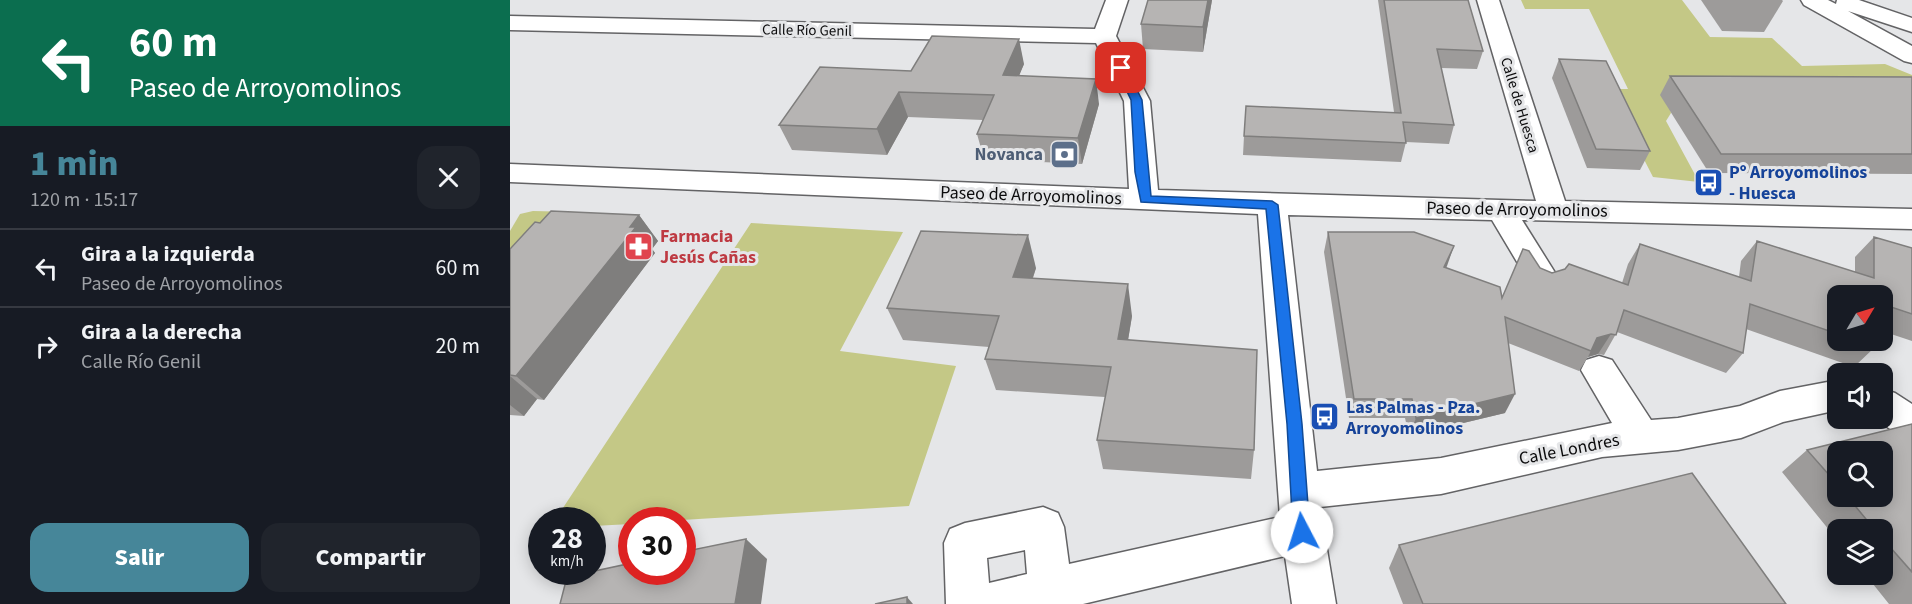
<!DOCTYPE html>
<html lang="es">
<head>
<meta charset="utf-8">
<style>
  :root { --surface:#171b24; --page:#20242c; --text:#f1f3f6; --muted:#9ea1a6; --line:#363941; --accent:#468699 }
  body { margin:0; font-family:"Source Sans 3",sans-serif; background:var(--page); color:var(--text); height:100vh; display:flex; flex-direction:column; font-size:22px; white-space:nowrap }
  * { box-sizing:border-box; margin:0 }
  p { font-size:20px; color:var(--muted) }
  .icon { flex:none; width:33px; height:33px; fill:none; stroke:currentColor; stroke-width:2; stroke-linecap:round; stroke-linejoin:round }
  .map { position:relative; flex:1; overflow:hidden }
  .details { display:flex; flex-direction:column; background:var(--surface); width:510px }
  .details>* { flex:none }
  .guide { background:#0b6e4f; color:#fff; overflow:hidden }
  .needle { width:39px; rotate:52deg }
  .controls { position:absolute; left:1317px; top:285px; display:grid; gap:12px }
  .controls a { display:grid; place-items:center; width:66px; height:66px; border-radius:12px; background:var(--surface); box-shadow:0 3px 15px #0003; font-size:30px }
  .speed { position:absolute; left:18px; top:507px; display:flex; gap:12px; font-size:30px; font-weight:700; text-align:center }
  .speed>* { display:grid; place-content:center; width:78px; height:78px; border-radius:50%; background:var(--surface); box-shadow:0 3px 15px #0003; line-height:1 }
  .speed small { font-size:15px; font-weight:400 }
  .speed .limit { border:9px solid #d22; background:#fff; color:#111 }
  .pin { position:absolute; display:grid; place-items:center; width:51px; height:51px; color:#fff; margin:-26px; border-radius:12px; box-shadow:0 3px 9px #0006 }
  .me { position:absolute; width:66px; margin:-33px; rotate:355deg; stroke-linejoin:round; filter:drop-shadow(0 0 4px #0008) }
  .turn { display:flex; align-items:center; gap:21px; height:126px; padding:0 30px; font-size:27px }
  .turn .icon { width:78px; height:78px; stroke-width:2.5 }
  .turn b { display:block; font-size:42px; line-height:51px }
  .round { display:grid; place-items:center; flex:none; width:63px; height:63px; border-radius:18px; background:var(--page) }
  .headline { display:flex; align-items:center; justify-content:space-between; height:102px; padding:0 30px }
  h1 { font-size:36px; font-weight:800; line-height:45px; color:var(--accent) }
  .button { display:flex; gap:12px; margin-top:auto; padding:12px 30px }
  .button a { flex:1; height:69px; border-radius:18px; background:var(--accent); color:#fff; font-size:24px; font-weight:800; line-height:69px; text-align:center }
  .button a+a { background:var(--page); color:var(--text) }
  ul { padding:0; list-style:none }
  li { display:flex; align-items:center; gap:18px; height:78px; padding:0 30px; border-top:2px solid var(--line) }
  li div { flex:1 }
  li b { display:block; font-size:22px }
  li em { font-style:normal }
  main { display:flex; flex:1; min-height:0 }
  .map>svg:first-child { display:block }
</style>
</head>
<body>
<main>
<section class="details">
<div class="guide">
<div class="turn"><svg class="icon" aria-label="left" viewBox="0 0 24 24"><path d="M17 20v-9H6M10 6l-5 5 5 5"/></svg><div><b>60 m</b>Paseo de Arroyomolinos</div></div>
</div>
<div class="headline"><div><h1>1 min</h1><p>120 m · 15:17</p></div><a class="round"><svg class="icon" aria-label="close" viewBox="0 0 24 24"><path d="M6 6l12 12M18 6L6 18"/></svg></a></div>
<ul>
<li><svg class="icon" aria-label="left" viewBox="0 0 24 24"><path d="M17 20v-9H6M10 6l-5 5 5 5"/></svg><div><b>Gira a la izquierda</b><p>Paseo de Arroyomolinos</p></div><em>60 m</em></li>
<li><svg class="icon" aria-label="right" viewBox="0 0 24 24"><path d="M7 20v-9h11M14 6l5 5-5 5"/></svg><div><b>Gira a la derecha</b><p>Calle Río Genil</p></div><em>20 m</em></li>
</ul>
<div class="button"><a>Salir</a><a>Compartir</a></div>
</section>
<div class="map">
<svg width="1402" height="604" viewBox="0 0 1402 604">
  <rect width="100%" height="100%" fill="#e5e6e8"/>
  <g fill="#c4c886">
    <path d="M1011 0H1172L1200 37 1262 38 1292 66 1375 64 1402 75V93L1158 98 1161 113 1156 121 1189 182 1143 177 1098 89H1118L1079 9H1015Z"/>
    <path d="M23 211 67 212 35 250H0V231L10 214Z"/>
    <path d="M241 223 393 232 330 351 446 366 399 506 172 520H122L121 524 83 526 82 520H45Z"/>
  </g>
  <g fill="none" stroke-linecap="round" stroke-linejoin="round">
    <defs>
      <g id="minor">
        <path d="M596 0H618L606 36 640 101 648 190 1026 201 967 0H989L1055 201 1402 209V229L1012 220 1049 279 1044 287 1033 291 1022 287 982 220 778 215 807 471 931 458 1102 423 1071 370 1076 360 1089 356 1102 360 1141 420 1168 418 1230 406 1270 391 1328 380V410L1273 422 1231 438 1168 450 1092 457 931 494 810 507 826 604H782L775 556 573 604H436L434 543 440 529 455 523 533 507 548 513 554 527 559 564 770 517 748 214 0 182V164L619 189 614 101 586 43 0 30V16L585 29ZM515 550 517 574 479 583 477 558Z"/>
        <path d="M1291 0H1318L1326 4 1327 0H1349L1402 18V32L1338 11 1402 46V63L1394 61 1294 5Z"/>
        <path d="M1372 389 1385 393 1402 404V440L1389 435 1364 418H1372Z"/>
      </g>
    </defs>
    <use href="#minor" stroke="#636365" stroke-width="3"/>
    <use href="#minor" fill="#fff" fill-rule="evenodd"/>
  </g>
  <g fill="#9d9b9a" fill-rule="evenodd">
    <path d="M702 0 693 52 633 49 631 24Z"/>
    <path d="M868 0H958L973 51 967 69 931 68 944 125 939 144 896 142 891 162 733 155 734 136 884 112Z"/>
    <path d="M1191 0H1272L1273 1 1254 32 1212 31Z"/>
    <path d="M1049 59 1140 151 1130 170 1077 168 1042 78Z"/>
    <path d="M514 64 509 75 589 104 572 164 474 159 467 134 473 120 398 117 377 155 282 150 269 125 401 71Z"/>
    <path d="M1160 76 1402 77V174L1199 173 1150 95Z"/>
    <path d="M129 215 148 241 142 249 145 253 34 400 27 399 14 416 0 415V249Z"/>
    <path d="M818 232 992 298 1030 268 1042 273 1112 283 1118 264 1130 244 1229 277 1231 261 1247 241 1345 272V257L1364 237 1402 248V341L1372 331V296H1328V340H1365V347L1344 367 1236 329 1233 353 1216 373 1107 332 1094 355 1088 354 1078 357 1069 371 998 343 995 413 899 436 895 418H839L814 252Z"/>
    <path d="M526 268 523 278 622 316 618 340 744 450 741 479 593 469 587 440 595 397 486 390 475 359 479 347 393 340 377 308Z"/>
    <path d="M1402 424V604H1379L1355 574H1372V530H1328V541L1272 472 1297 450ZM1328 452 1372 496H1328Z"/>
    <path d="M889 545 1276 604H893L879 568Z"/>
  </g>
  <g fill="#7f7e7d">
    <path d="M698 0H702L693 52V27Z"/>
    <path d="M509 39 514 64 499 100 493 75Z"/>
    <path d="M586 79 589 104 572 164 568 138Z"/>
    <path d="M389 92 398 117 377 155 367 129Z"/>
    <path d="M129 215 148 241 142 249 145 253 34 400 6 376Z"/>
    <path d="M518 235 526 268 512 309 503 277Z"/>
    <path d="M944 246 937 266 927 287 934 267Z"/>
    <path d="M618 284 622 316 613 370 608 339Z"/>
    <path d="M1101 334 1088 354 1078 357 1087 338Z"/>
    <path d="M0 376 27 399 14 416 0 405Z"/>
    <path d="M1005 394 995 413 899 436 906 418Z"/>
    <path d="M236 539 257 559 251 604H225Z"/>
    <path d="M397 597 403 604H397Z"/>
  </g>
  <g fill="#b6b4b3" stroke="#7f7e7d" stroke-width="1.5">
    <path d="M638 0H698L693 27 631 24Z"/>
    <path d="M874 0H958L973 51 927 49 944 125 893 122 896 143 734 136 736 106 891 113Z"/>
    <path d="M422 36 509 39 493 75 586 79 568 138 467 134 484 95 389 92 367 129 269 125 310 67 401 71Z"/>
    <path d="M1049 59 1096 61 1140 151 1086 149Z"/>
    <path d="M1160 76 1402 77V154H1211Z"/>
    <path d="M41 211 129 215 120 227H126L6 376 0 375V249L25 222 30 223Z"/>
    <path d="M411 231 518 235 503 277 618 284 608 339 747 350 744 450 587 440 601 367 475 359 489 316 377 308Z"/>
    <path d="M818 232H904L944 246 934 267 990 287 992 298 1013 249 1019 251 1030 268 1042 273 1055 269 1059 264 1118 285 1130 244 1241 281 1247 241 1364 278V237L1402 248V314L1372 304V296H1328V334L1240 304 1233 353 1114 310 1106 335 1101 334 1087 338 1081 351 995 317 1005 394 906 418 902 399H844Z"/>
    <path d="M1345 340H1365V347Z"/>
    <path d="M1402 424V572L1372 538V530H1365L1337 496H1372V452H1328V485L1297 450Z"/>
    <path d="M1182 473 1276 604H913L889 545Z"/>
    <path d="M236 539 225 604H50L57 577 122 563V572H172V552Z"/>
    <path d="M397 597V604H365Z"/>
  </g>
  <path fill="#1a73e8" stroke="#114b97" stroke-width="1.5" d="M611 65 616 68 632 100 641 196 762 201 768 205 792 424 800 532 798 538 792 540 786 538 783 532 777 424 756 209 631 202 625 172 621 100 606 68Z"/>
  <defs>
    <symbol id="bank-square" viewBox="-11 -11 22 22"><rect x="-9" y="-9" width="18" height="18" rx="4" fill="#5c6f8a" stroke="#e5e6e8"/><path d="M-6-4H6V4H-6ZM0-2.3a2.3 2.3 0 1 0 0 4.6a2.3 2.3 0 1 0 0-4.6Z" fill="#fff"/></symbol>
    <symbol id="bus-square" viewBox="-11 -11 22 22"><rect x="-9" y="-9" width="18" height="18" rx="4" fill="#1a4fb4" stroke="#e5e6e8"/><path d="M-5-6H5V4H4V6H2V4H-2V6H-4V4H-5ZM-3.5-4V0h7V-4ZM-3.5 1.2v1.5H-2V1.2ZM2 1.2v1.5H3.5V1.2Z" fill="#fff"/></symbol>
    <symbol id="pharmacy-square" viewBox="-11 -11 22 22"><rect x="-9" y="-9" width="18" height="18" rx="4" fill="#e0444e" stroke="#e5e6e8"/><path d="M-2-6h4v4h4v4h-4v4h-4v-4h-4v-4h4Z" fill="#fff"/></symbol>
  </defs>
  <g fill-rule="evenodd">
    <use href="#bank-square" x="538" y="138" width="33" height="33"/>
    <use href="#bus-square" x="1182" y="166" width="33" height="33"/>
    <use href="#pharmacy-square" x="112" y="230" width="33" height="33"/>
    <use href="#bus-square" x="798" y="400" width="33" height="33"/>
  </g>
  <g text-anchor="middle" stroke-width="6" stroke-linejoin="round" paint-order="stroke">
    <g font-size="15" fill="#0c0c0d" stroke="#e5e6e8">
      <text transform="translate(297 30) rotate(1)" y="5">Calle Río Genil</text>
      <text transform="translate(1010 105) rotate(73)" y="5">Calle de Huesca</text>
    </g>
    <g font-size="18" font-weight="bold" fill="#4e5e75" stroke="#e5e6e8" text-anchor="end">
      <text x="533" y="160">Novanca</text>
    </g>
    <g font-size="18" font-weight="bold" fill="#164399" stroke="#e5e6e8" text-anchor="start">
      <text x="1219" y="178">Pº Arroyomolinos<tspan x="1219" dy="21">- Huesca</tspan></text>
      <text x="836" y="413">Las Palmas - Pza.<tspan x="836" dy="21">Arroyomolinos</tspan></text>
    </g>
    <g font-size="18" fill="#0c0c0d" stroke="#e5e6e8">
      <text transform="translate(521 195) rotate(2)" y="6">Paseo de Arroyomolinos</text>
      <text transform="translate(1007 209) rotate(1)" y="6">Paseo de Arroyomolinos</text>
      <text transform="translate(1059 449) rotate(-11)" y="6">Calle Londres</text>
    </g>
    <g font-size="18" font-weight="bold" fill="#be3a42" stroke="#e5e6e8" text-anchor="start">
      <text x="150" y="242">Farmacia<tspan x="150" dy="21">Jesús Cañas</tspan></text>
    </g>
  </g>
</svg>
<div class="controls">
<a><svg class="needle" viewBox="-14 -14 28 28"><path d="M0-13l5 13h-10z" fill="#e53935"/><path d="M0 13l5-13h-10z" fill="#9ea1a6"/></svg></a>
<a><svg class="icon" aria-label="sound" viewBox="0 0 24 24"><path d="M4 9h4l5-4v14l-5-4H4zM17 9q2 3 0 6"/></svg></a>
<a><svg class="icon" aria-label="search" viewBox="0 0 24 24"><circle cx="10" cy="10" r="6"/><path d="M15 15l6 6"/></svg></a>
<a><svg class="icon" aria-label="layers" viewBox="0 0 24 24"><path d="M12 4l9 5-9 5-9-5zM3 14l9 5 9-5"/></svg></a>
</div>
<div class="speed"><div>28<small>km/h</small></div><div class="limit">30</div></div>
<div class="pin" style="left:611px;top:68px;background:#d93025"><svg class="icon" aria-label="arrive" viewBox="0 0 24 24"><path d="M6 21V4h12l-3 4 3 4H6"/></svg></div>
<svg class="me" style="left:792px;top:532px" viewBox="-20 -20 40 40"><circle r="19" fill="#fff"/><path d="M0-13L10 11 0 6-10 11z" fill="#1a73e8"/></svg>
</div>
</main>
</body>
</html>
